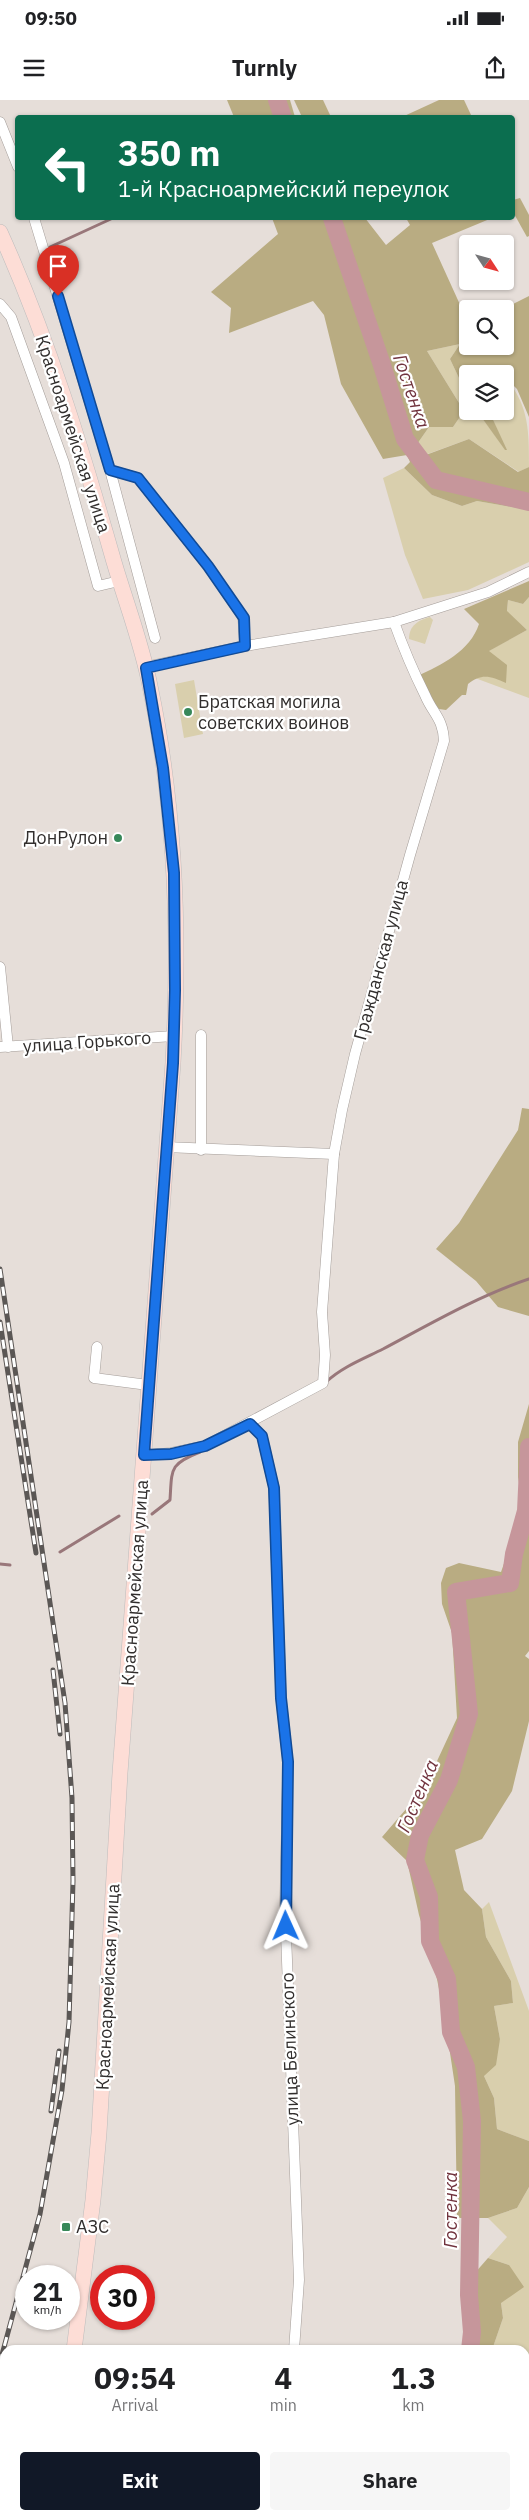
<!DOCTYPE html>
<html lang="en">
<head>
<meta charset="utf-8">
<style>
  :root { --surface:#fff; --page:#f6f6f6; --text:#202124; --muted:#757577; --accent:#111827 }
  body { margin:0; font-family:"IBM Plex Sans",sans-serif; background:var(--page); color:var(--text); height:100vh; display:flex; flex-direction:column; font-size:19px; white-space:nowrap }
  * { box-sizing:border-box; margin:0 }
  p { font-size:16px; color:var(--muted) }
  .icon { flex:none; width:28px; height:28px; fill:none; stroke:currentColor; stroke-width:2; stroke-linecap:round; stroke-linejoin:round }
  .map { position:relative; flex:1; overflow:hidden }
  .details { position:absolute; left:0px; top:2245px; width:530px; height:175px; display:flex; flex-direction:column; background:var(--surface); border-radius:15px 15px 0 0; box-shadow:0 1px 4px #0004 }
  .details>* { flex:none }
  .top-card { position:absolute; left:15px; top:15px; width:500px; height:105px; border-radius:5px; box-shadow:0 1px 4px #0004; background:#0b6e4f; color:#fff; overflow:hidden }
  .needle { width:32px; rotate:126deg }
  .buttons { position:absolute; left:459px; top:135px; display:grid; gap:10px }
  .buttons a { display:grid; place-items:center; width:55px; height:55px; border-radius:5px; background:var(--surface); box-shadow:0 1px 4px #0004; font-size:25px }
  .speed { position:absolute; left:15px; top:2165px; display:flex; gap:10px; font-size:25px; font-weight:700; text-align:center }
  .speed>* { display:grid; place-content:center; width:65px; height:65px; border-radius:50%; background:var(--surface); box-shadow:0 1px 4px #0004; line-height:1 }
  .speed small { font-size:12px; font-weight:400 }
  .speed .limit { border:8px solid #d22; background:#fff; color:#111 }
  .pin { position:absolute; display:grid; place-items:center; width:42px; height:42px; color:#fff; margin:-51px -21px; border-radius:50% 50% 50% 0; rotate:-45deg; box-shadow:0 0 5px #0007 }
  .pin .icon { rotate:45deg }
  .me { position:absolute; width:55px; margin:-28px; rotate:359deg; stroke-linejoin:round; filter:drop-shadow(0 0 4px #0008) }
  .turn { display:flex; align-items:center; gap:18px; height:105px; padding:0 20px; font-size:22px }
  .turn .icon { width:65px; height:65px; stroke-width:2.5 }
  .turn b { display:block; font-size:35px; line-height:42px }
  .eta { display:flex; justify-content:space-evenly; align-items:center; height:85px; text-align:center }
  .eta b { font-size:30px; font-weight:700; line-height:35px }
  .button { display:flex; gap:10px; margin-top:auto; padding:10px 20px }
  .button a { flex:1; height:58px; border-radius:5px; background:var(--accent); color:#fff; font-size:20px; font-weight:700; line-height:58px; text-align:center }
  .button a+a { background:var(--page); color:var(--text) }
  .status { display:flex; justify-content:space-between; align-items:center; height:35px; padding:0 25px; background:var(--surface); direction:ltr }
  .status svg { height:14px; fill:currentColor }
  header { display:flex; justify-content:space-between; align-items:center; height:65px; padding:0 20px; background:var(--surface); font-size:22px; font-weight:700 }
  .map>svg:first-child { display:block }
</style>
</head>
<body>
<div class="status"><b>09:50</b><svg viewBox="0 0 49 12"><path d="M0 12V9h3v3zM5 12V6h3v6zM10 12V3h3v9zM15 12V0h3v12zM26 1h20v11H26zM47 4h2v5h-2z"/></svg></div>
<header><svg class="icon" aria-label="menu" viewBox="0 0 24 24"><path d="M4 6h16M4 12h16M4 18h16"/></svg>Turnly<svg class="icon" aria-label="share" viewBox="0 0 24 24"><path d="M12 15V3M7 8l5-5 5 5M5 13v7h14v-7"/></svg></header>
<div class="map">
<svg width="529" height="2420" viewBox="0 0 529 2420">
  <rect width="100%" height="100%" fill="#e6ded9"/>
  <g fill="#d9cfad">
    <path d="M460 244 450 259 467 295 468 311H477L506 350 489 311H505V277C529 306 529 329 529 367L519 372 469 339 422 356 415 347 429 327H453L464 311 427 251Z"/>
    <path d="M404 368 432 395 462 406 477 401 529 410V462L468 490 423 499 405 455 383 378Z"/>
    <path d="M529 497V598L475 578 490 575 506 582 488 551 527 530 507 512 508 500 523 504Z"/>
    <path d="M430 517 433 520 425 544 409 539C409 525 419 520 430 517Z"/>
    <path d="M194 580 203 634 184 638 175 584Z"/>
    <path d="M489 1802 529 1911V2041L497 2029 494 1998 484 1976 500 1939 494 1906 513 1903 511 1881 486 1837 482 1809Z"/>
    <path d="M529 2087V2420H485L487 2415H525V2250H492L503 2218 501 2203 509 2165 488 2158 507 2137 488 2118 517 2108Z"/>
  </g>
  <g fill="#b9ac82">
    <path d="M227 0H290L295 17H234Z"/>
    <path d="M294 0H323L331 17H302Z"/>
    <path d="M439 0H464L472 17H402Z"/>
    <path d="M520 98 529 115V136L527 137 513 112V100Z"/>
    <path d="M272 118H365L386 145 410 125 406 118H492L432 143 467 220 468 246H505L503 209 529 196V317L517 289 505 277V274H468L467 295 450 259 460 244 427 251 464 311 453 327H429L415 347 423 356 469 339 518 372 529 367V410L477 401 462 406 432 395 404 368 410 362 407 355 383 359 341 284 324 215 313 201 229 233 231 208 211 192 278 134Z"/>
    <path d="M477 311H489L507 350H505Z"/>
    <path d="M529 481V497L523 504 508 500 507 511 527 530 489 551 507 565 506 583C491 576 481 573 468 584L466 595H462L446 610 439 609 432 603 417 576C442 565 470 551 479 524L464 509Z"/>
    <path d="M522 1008 529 1009V1216L498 1207 476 1181 436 1149 459 1123 518 1030Z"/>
    <path d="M529 1304V1551L525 1556 529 1559V1621L512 1691 482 1739 455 1750 464 1790 482 1809 486 1837 511 1881 513 1903 494 1906 500 1939 496 1965 484 1976 494 1998 497 2029 529 2041V2087L517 2108 488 2118H457L455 1986 444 1913 434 1865 419 1815 407 1761 382 1737 425 1687 457 1618 452 1533 442 1504 441 1483 446 1468 459 1463 501 1472 520 1418 522 1402 518 1377V1342Z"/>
    <path d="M488 2158 509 2165 524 2187 501 2203 503 2218 492 2250H473L474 2174Z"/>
  </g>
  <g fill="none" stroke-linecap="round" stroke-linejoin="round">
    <g stroke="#99777a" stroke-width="3">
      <path d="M50 147 113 118"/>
      <path d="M326 1282C342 1267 363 1259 383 1249 430 1224 478 1196 529 1179"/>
      <path d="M152 1414 170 1400C172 1369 169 1364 200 1352"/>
      <path d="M60 1452 119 1416"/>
      <path d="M0 1464 10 1465"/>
      <path d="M346 2415 357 2420"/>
      <path d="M437 2420 464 2415"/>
    </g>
    <g stroke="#c6969b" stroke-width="18">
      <path d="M277 0 283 18"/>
      <path d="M332 118 381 262 405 339 436 380 529 402"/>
      <path d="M470 2250 472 2232 469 2195 472 2021 466 1967 451 1932 447 1879 430 1841 429 1797 415 1760 420 1735 449 1680 469 1614 456 1492 510 1483 514 1454 526 1411 529 1347"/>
      <path d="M471 2415V2420"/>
    </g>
    <defs>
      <g id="street">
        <path d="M0 22 18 67"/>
        <path d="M34 118 110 370 138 378 208 466 243 517 245 546"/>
        <path d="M0 204 11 217 64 363 98 486 119 481"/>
        <path d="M110 370 155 538"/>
        <path d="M146 567 245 546 394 522 488 492 529 472"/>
        <path d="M0 867 8 947"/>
        <path d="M201 935V1050"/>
        <path d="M0 947 174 936"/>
        <path d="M165 1047 334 1054"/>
        <path d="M97 1247 94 1278 148 1285"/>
        <path d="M250 1324 262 1336 274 1388 281 1598 288 1662 285 1807 299 2180 294 2250"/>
        <path d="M144 1355 171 1353 205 1346 323 1283 325 1255 322 1212 334 1054 342 1010 355 954 410 755 444 641C443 618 433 614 425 595 413 571 403 547 394 522"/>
        <path d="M293 2415 294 2420"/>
      </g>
      <path id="secondary" d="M0 2367 5 2362"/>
      <g id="primary">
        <path d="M0 132C48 238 82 350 114 462 126 503 142 544 150 586 176 709 180 839 173 963L120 1673 99 2033 93 2100 74 2250"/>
        <path d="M39 2420 40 2415"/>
      </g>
    </defs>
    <use href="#street" stroke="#a49d99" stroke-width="11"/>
    <use href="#secondary" stroke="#a49d99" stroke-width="15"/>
    <use href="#primary" stroke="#bdbcbc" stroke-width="16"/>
    <use href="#street" stroke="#fff" stroke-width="10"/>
    <use href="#secondary" stroke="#fff" stroke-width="14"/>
    <use href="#primary" stroke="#fdddd6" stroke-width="15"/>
    <defs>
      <g id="rail">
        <path d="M0 1169 65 1603 72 1698 73 1781 69 1922 62 1990 40 2114 0 2262"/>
        <path d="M0 1222 36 1453"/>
        <path d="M53 1570 60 1634"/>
        <path d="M51 2011 59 1951"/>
      </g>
    </defs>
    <use href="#rail" stroke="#5b5755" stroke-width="5"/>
    <use href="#rail" stroke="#fff" stroke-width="3" stroke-dasharray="9" stroke-linecap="butt"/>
  </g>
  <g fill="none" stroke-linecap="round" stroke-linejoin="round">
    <defs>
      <path id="route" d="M58 196 110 370 138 378 208 466 244 518 245 546 146 568 163 668 174 773 175 890 173 963 144 1355 171 1354 205 1346 250 1324 262 1336 274 1388 281 1598 288 1662 286 1826"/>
    </defs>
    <use href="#route" stroke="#114b97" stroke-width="12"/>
    <use href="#route" stroke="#1a73e8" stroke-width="9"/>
  </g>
  <g fill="#378859" stroke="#fff" stroke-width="2">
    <circle cx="188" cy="612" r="5"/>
    <circle cx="118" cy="738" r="5"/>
    <rect x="61" y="2122" width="10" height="10" rx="2.5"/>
  </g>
  <g text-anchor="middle" stroke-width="4.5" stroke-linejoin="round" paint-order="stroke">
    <g font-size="18" fill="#312e2d" stroke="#fff">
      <text transform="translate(73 334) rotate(72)" y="6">Красноармейская улица</text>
      <text transform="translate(381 860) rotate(-75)" y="6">Гражданская улица</text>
      <text transform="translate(87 942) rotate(-4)" y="6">улица Горького</text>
      <text transform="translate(135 1483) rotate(-86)" y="6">Красноармейская улица</text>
      <text transform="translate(108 1887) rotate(-87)" y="6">Красноармейская улица</text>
      <text transform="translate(290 1949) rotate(-92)" y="6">улица Белинского</text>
    </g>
    <g font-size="18" fill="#312e2d" stroke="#fff" text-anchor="start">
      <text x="198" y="608">Братская могила<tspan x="198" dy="21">советских воинов</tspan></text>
      <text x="108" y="744" text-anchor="end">ДонРулон</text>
      <text x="76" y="2133">АЗС</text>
    </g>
    <g font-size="19" font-style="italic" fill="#71333e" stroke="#fff">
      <text transform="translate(412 291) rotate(71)" y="7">Гостенка</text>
      <text transform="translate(417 1696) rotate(-67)" y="7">Гостенка</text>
      <text transform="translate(450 2110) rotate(-90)" y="7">Гостенка</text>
    </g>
  </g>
</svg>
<div class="buttons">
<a><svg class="needle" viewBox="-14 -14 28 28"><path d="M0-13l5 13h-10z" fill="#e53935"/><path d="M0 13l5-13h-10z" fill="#757577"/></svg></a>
<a><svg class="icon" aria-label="search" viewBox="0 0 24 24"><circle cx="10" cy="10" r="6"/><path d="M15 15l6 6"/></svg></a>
<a><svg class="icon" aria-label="layers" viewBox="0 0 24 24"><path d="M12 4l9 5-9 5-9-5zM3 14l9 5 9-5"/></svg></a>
</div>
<div class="speed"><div>21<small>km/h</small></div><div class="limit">30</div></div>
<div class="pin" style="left:58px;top:196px;background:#d93025"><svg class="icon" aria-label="arrive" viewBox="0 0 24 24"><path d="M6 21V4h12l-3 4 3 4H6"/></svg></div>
<svg class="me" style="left:286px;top:1826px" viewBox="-20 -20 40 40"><path d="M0-17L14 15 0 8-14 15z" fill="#1a73e8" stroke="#fff" stroke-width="4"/></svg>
<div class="top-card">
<div class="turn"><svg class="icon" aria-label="left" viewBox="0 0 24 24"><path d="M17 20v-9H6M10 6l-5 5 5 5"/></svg><div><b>350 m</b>1-й Красноармейский переулок</div></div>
</div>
<section class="details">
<div class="eta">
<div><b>09:54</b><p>Arrival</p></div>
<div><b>4</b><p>min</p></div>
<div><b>1.3</b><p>km</p></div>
</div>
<div class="button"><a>Exit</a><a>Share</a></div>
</section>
</div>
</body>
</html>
